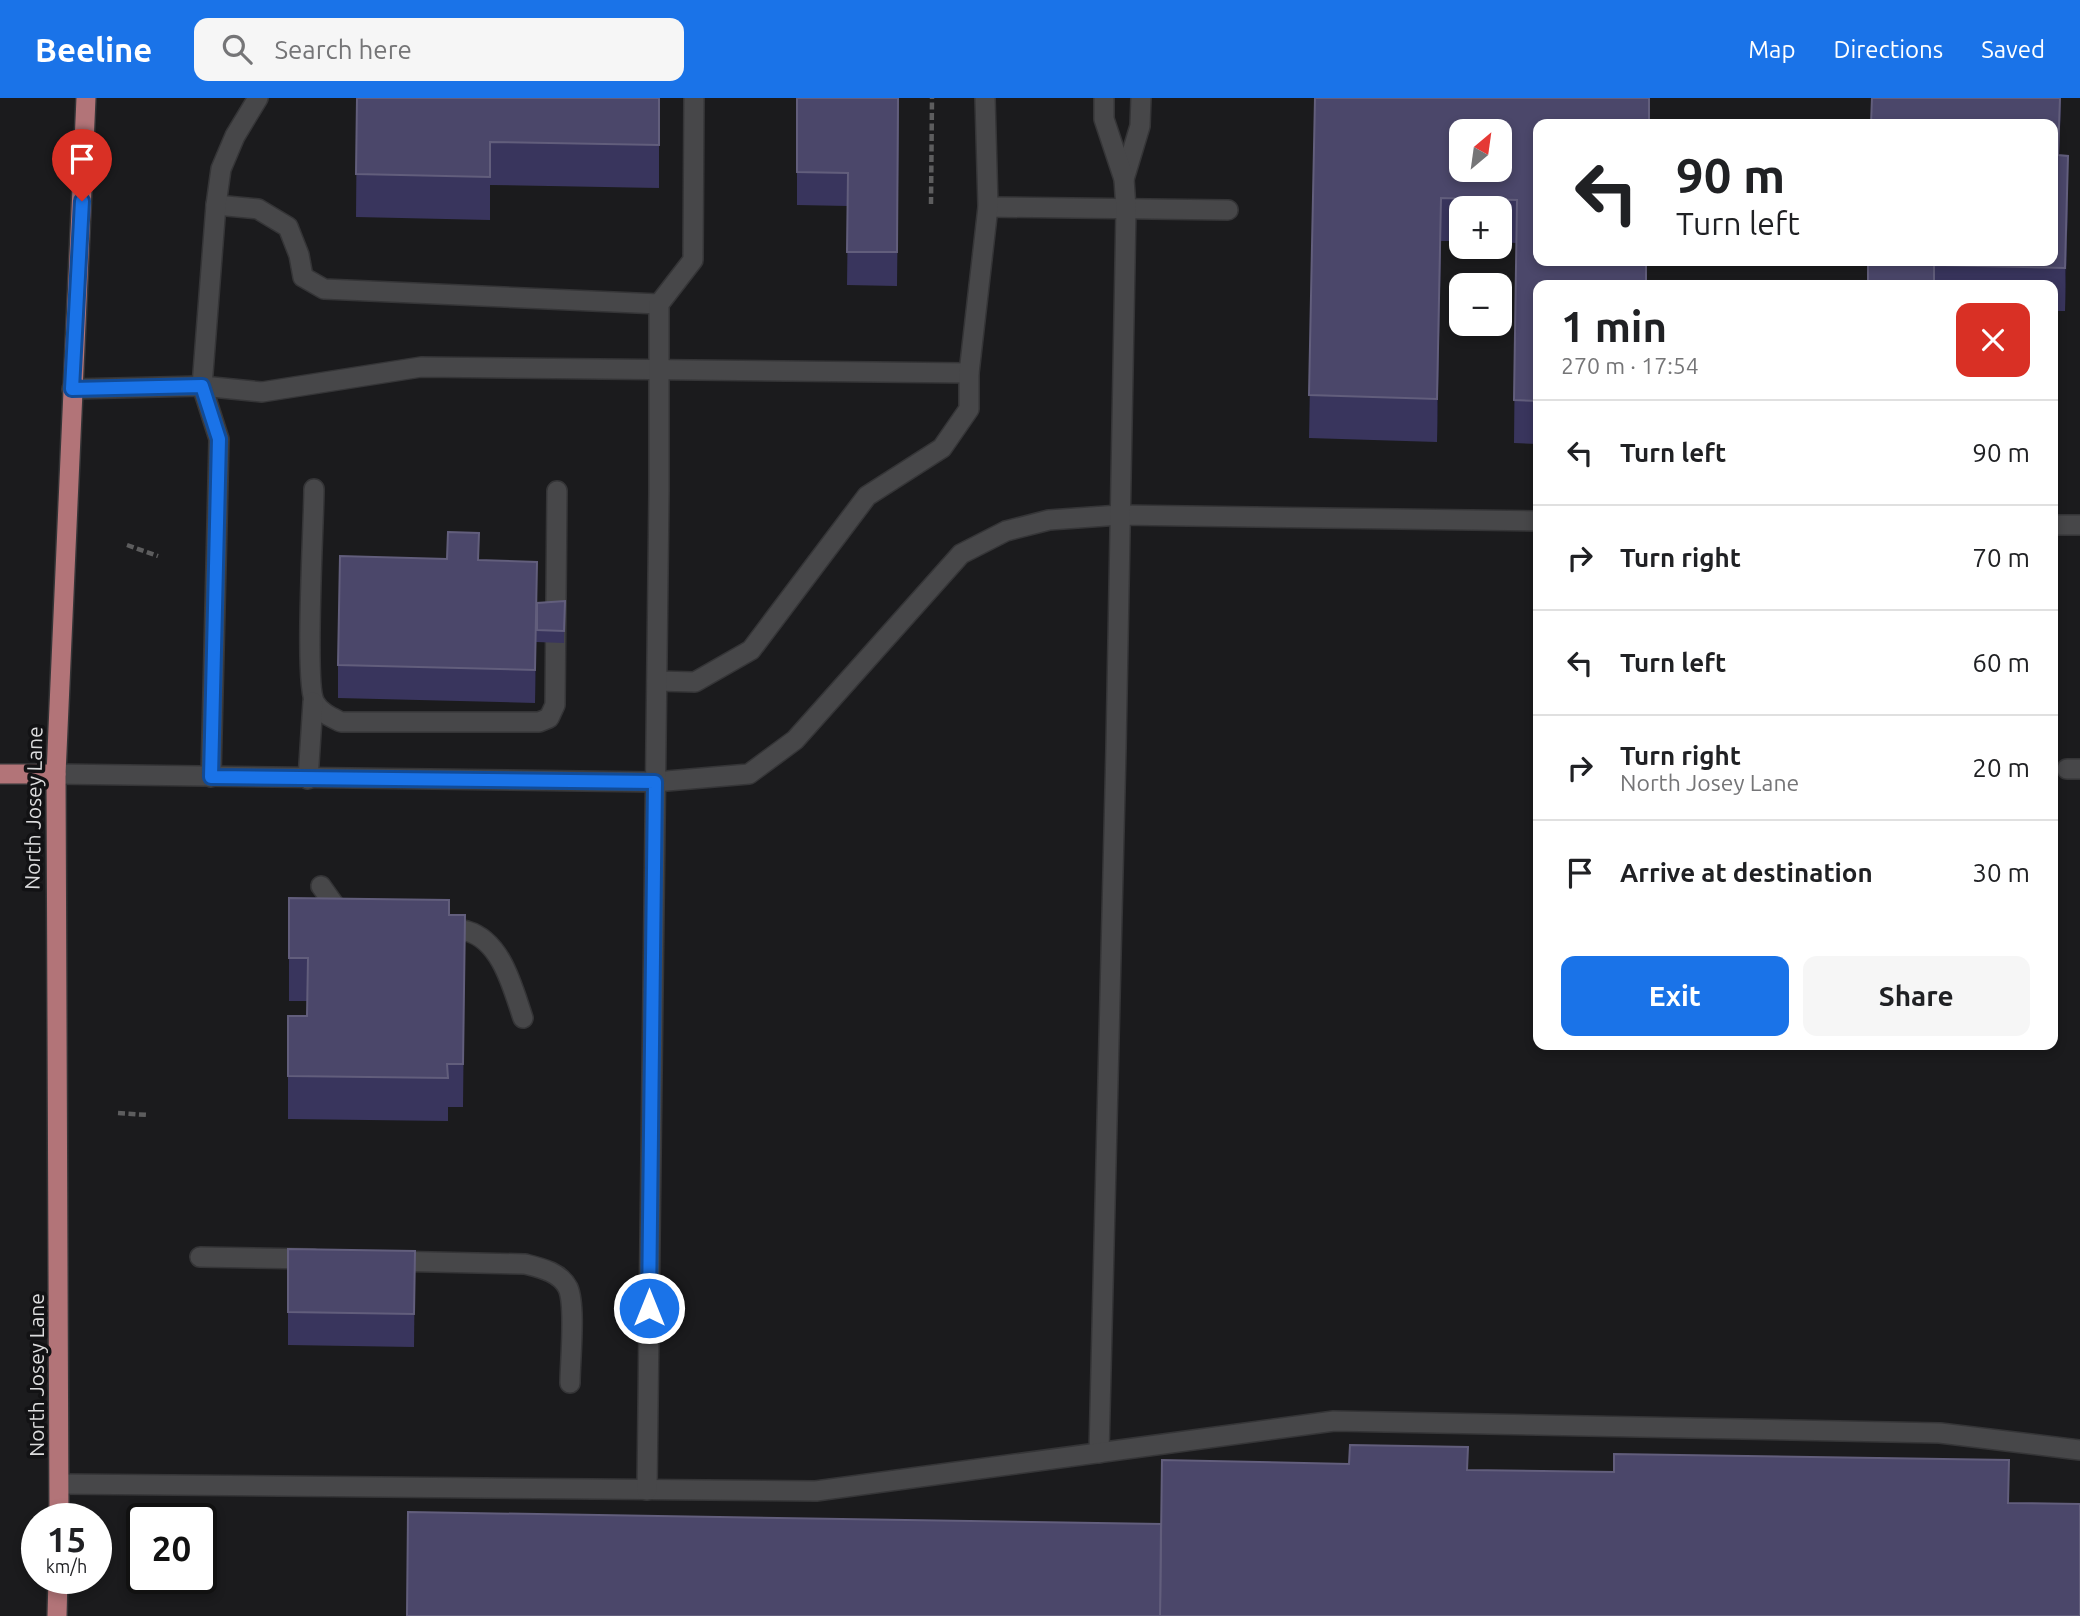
<!DOCTYPE html>
<html lang="en">
<head>
<meta charset="utf-8">
<style>
  :root { --surface:#fff; --page:#f6f6f6; --text:#202124; --muted:#757577; --line:#e0e0e0; --accent:#1a73e8 }
  body { margin:0; font-family:Ubuntu,sans-serif; background:var(--page); color:var(--text); height:100vh; display:flex; flex-direction:column; font-size:26px; white-space:nowrap }
  * { box-sizing:border-box; margin:0 }
  p { font-size:23px; color:var(--muted) }
  .icon { flex:none; width:38px; height:38px; fill:none; stroke:currentColor; stroke-width:2; stroke-linecap:round; stroke-linejoin:round }
  .map { position:relative; flex:1; overflow:hidden }
  .side { position:absolute; left:1533px; top:182px; width:525px; height:770px; display:flex; flex-direction:column; background:var(--surface); border-radius:14px; box-shadow:0 4px 10px #0003 }
  .side>* { flex:none }
  .top-card { position:absolute; left:1533px; top:21px; width:525px; height:147px; border-radius:14px; box-shadow:0 4px 10px #0003; background:#fff; color:var(--text); overflow:hidden }
  .needle { width:46px; rotate:29deg }
  .buttons { position:absolute; left:1449px; top:21px; display:grid; gap:14px }
  .buttons a { display:grid; place-items:center; width:63px; height:63px; border-radius:14px; background:var(--surface); box-shadow:0 4px 10px #0003; font-size:35px }
  .speed { position:absolute; left:21px; top:1405px; display:flex; gap:14px; font-size:35px; font-weight:700; text-align:center }
  .speed>* { display:grid; place-content:center; width:91px; height:91px; border-radius:50%; background:var(--surface); box-shadow:0 4px 10px #0003; line-height:1 }
  .speed small { font-size:18px; font-weight:400 }
  .speed .limit { border:4px solid #111; border-radius:10px; background:#fff; color:#111 }
  .pin { position:absolute; display:grid; place-items:center; width:60px; height:60px; color:#fff; margin:-72px -30px; border-radius:50% 50% 50% 0; rotate:-45deg; box-shadow:0 0 7px #0007 }
  .pin .icon { rotate:45deg }
  .me { position:absolute; width:77px; margin:-38px; rotate:0deg; stroke-linejoin:round; filter:drop-shadow(0 0 5px #0008) }
  .turn { display:flex; align-items:center; gap:24px; height:147px; padding:0 28px; font-size:32px }
  .turn .icon { width:91px; height:91px; stroke-width:2.5 }
  .turn b { display:block; font-size:49px; line-height:60px }
  .round { display:grid; place-items:center; flex:none; width:74px; height:74px; border-radius:14px; background:var(--page) }
  .overview { display:flex; align-items:center; justify-content:space-between; height:119px; padding:0 28px }
  h1 { font-size:42px; font-weight:700; line-height:52px }
  .action { display:flex; gap:14px; margin-top:auto; padding:14px 28px }
  .action a { flex:1; height:80px; border-radius:14px; background:var(--accent); color:#fff; font-size:28px; font-weight:700; line-height:80px; text-align:center }
  .action a+a { background:var(--page); color:var(--text) }
  ul { padding:0; list-style:none }
  li { display:flex; align-items:center; gap:21px; height:105px; padding:0 28px; border-top:2px solid var(--line) }
  li div { flex:1 }
  li b { display:block; font-size:26px }
  li em { font-style:normal }
  header { display:flex; align-items:center; gap:42px; box-sizing:border-box; height:98px; padding:0 35px; background:var(--accent); color:#fff }
  header strong { font-size:33px }
  nav { display:flex; gap:38px; margin-inline-start:auto; font-size:24px }
  .search { width:490px; height:63px; background:var(--page); display:flex; align-items:center; gap:18px; box-sizing:border-box; padding:0 24px; border-radius:14px; color:var(--muted); font-size:26px }
  .map>svg:first-child { display:block }
</style>
</head>
<body>
<header>
<strong>Beeline</strong>
<div class="search"><svg class="icon" aria-label="search" viewBox="0 0 24 24"><circle cx="10" cy="10" r="6"/><path d="M15 15l6 6"/></svg>Search here</div>
<nav><a>Map</a><a>Directions</a><a>Saved</a></nav>
</header>
<div class="map">
<svg width="2080" height="1518" viewBox="0 0 2080 1518">
  <rect width="100%" height="100%" fill="#1b1b1d"/>
  <g fill="none" stroke-linecap="round" stroke-linejoin="round">
    <defs>
      <g id="service">
        <path d="M1124 81 1140 28 1141 0"/>
        <path d="M216 107 258 111 288 129 299 157 303 179 324 191 659 206"/>
        <path d="M988 109 1228 112"/>
        <path d="M72 291 202 288 262 294 421 269 969 275"/>
        <path d="M314 391C314 424 304 587 315 605 321 615 331 619 341 624H539L549 620 555 607 557 393"/>
        <path d="M2053 427H2080"/>
        <path d="M657 583 695 584 751 552 867 398 942 350 969 311V275L988 109 985 0"/>
        <path d="M2067 671H2080"/>
        <path d="M56 676 655 684 749 676 795 642 961 456 1006 433 1049 422 1120 417 1538 423"/>
        <path d="M211 679 219 341 202 288 216 107 221 71 235 38 258 0"/>
        <path d="M308 681 313 604"/>
        <path d="M321 788 345 822"/>
        <path d="M439 832C448 832 459 831 467 833 502 843 513 891 523 920"/>
        <path d="M200 1159 313 1161"/>
        <path d="M389 1163 525 1166C541 1170 560 1174 568 1190 576 1208 570 1263 570 1285"/>
        <path d="M1099 1355 1116 650 1126 111 1124 81 1104 21V0"/>
        <path d="M60 1386 816 1393 1334 1323 1940 1335 2080 1352"/>
        <path d="M647 1392 659 393V206L693 162 694 0"/>
      </g>
      <g id="primary">
        <path d="M0 676H56"/>
        <path d="M59 1421 56 676 86 0"/>
        <path d="M57 1518 58 1480"/>
      </g>
    </defs>
    <use href="#service" stroke="#353537" stroke-width="22"/>
    <use href="#primary" stroke="#353537" stroke-width="22"/>
    <g stroke="#5d5d5e" stroke-width="4.5" stroke-dasharray="7 3.5" stroke-linecap="butt">
      <path d="M931 106 932 0"/>
      <path d="M127 447 158 458"/>
      <path d="M118 1015 148 1017"/>
    </g>
    <use href="#service" stroke="#474749" stroke-width="19"/>
    <use href="#primary" stroke="#b27478" stroke-width="19"/>
  </g>
  <g fill="#39355d">
    <path d="M357 0H659V90L490 87V122L356 119Z"/>
    <path d="M797 0H899L897 188 847 187 848 108 797 107Z"/>
    <path d="M1315 0H1650L1538 163H1647V187H1538V346L1514 345 1516 145 1500 144V110H1461V143H1441L1437 344 1309 340Z"/>
    <path d="M1872 0H2061L2059 57 2068 101 2065 213H2053V187H1868Z"/>
    <path d="M479 462 537 505 565 503 564 545 536 544 535 605 338 600V567Z"/>
    <path d="M289 800 449 817H465L463 1009H448V1023L288 1021V918H307V903H289Z"/>
    <path d="M288 1151 415 1153 414 1249 288 1247Z"/>
  </g>
  <g fill="#26233d">
    <path d="M2060 0H2061L2058 100V57Z"/>
    <path d="M2068 58V101L2065 213V170Z"/>
    <path d="M1441 100V143L1437 344V301Z"/>
    <path d="M537 464V497L535 605V572Z"/>
  </g>
  <g fill="#4b476a" stroke="#625e7c" stroke-width="2" fill-rule="evenodd">
    <path d="M357 0H659V47L490 44V79L356 76Z"/>
    <path d="M797 0H898L897 154H847L848 75 797 74Z"/>
    <path d="M1315 0H1649V26H1538V163H1646V187H1538V303L1514 302 1517 102 1441 100 1437 301 1309 297ZM1461 33H1500V72H1461Z"/>
    <path d="M1872 0H2060L2058 57 2068 58 2065 170 1934 167V185L1868 183V163H2053V26H1871Z"/>
    <path d="M448 434 479 435 478 462 537 464 535 572 338 567 340 458 447 461Z"/>
    <path d="M565 503 564 533 537 532V505Z"/>
    <path d="M289 800 449 802V817H465L463 966H447L448 980 288 978V918H307L308 860H289Z"/>
    <path d="M288 1151 415 1153 414 1216 288 1214Z"/>
    <path d="M1350 1347 1468 1349 1467 1372 1614 1374V1356L2009 1362 2008 1405 2080 1406V1518H1160L1162 1362 1349 1366Z"/>
    <path d="M408 1414 1161 1426 1160 1518H407Z"/>
  </g>
  <g fill="none" stroke-linecap="round" stroke-linejoin="round">
    <defs>
      <path id="route" d="M82 103 72 291 202 288 219 341 211 679 655 684 649 1210"/>
    </defs>
    <use href="#route" stroke="#114b97" stroke-width="18"/>
    <use href="#route" stroke="#1a73e8" stroke-width="12"/>
  </g>
  <g text-anchor="middle" stroke-width="7" stroke-linejoin="round" paint-order="stroke">
    <g font-size="21" fill="#dcdcdd" stroke="#121214">
      <text transform="translate(34 710) rotate(-89)" y="7">North Josey Lane</text>
      <text transform="translate(37 1277) rotate(-90)" y="7">North Josey Lane</text>
    </g>
  </g>
</svg>
<div class="buttons">
<a><svg class="needle" viewBox="-14 -14 28 28"><path d="M0-13l5 13h-10z" fill="#e53935"/><path d="M0 13l5-13h-10z" fill="#757577"/></svg></a>
<a>+</a>
<a>−</a>
</div>
<div class="speed"><div>15<small>km/h</small></div><div class="limit">20</div></div>
<div class="pin" style="left:82px;top:103px;background:#d93025"><svg class="icon" aria-label="arrive" viewBox="0 0 24 24"><path d="M6 21V4h12l-3 4 3 4H6"/></svg></div>
<svg class="me" style="left:649px;top:1210px" viewBox="-20 -20 40 40"><circle r="17" fill="#1a73e8" stroke="#fff" stroke-width="3"/><path d="M0-11L8 9 0 5-8 9z" fill="#fff"/></svg>
<div class="top-card">
<div class="turn"><svg class="icon" aria-label="left" viewBox="0 0 24 24"><path d="M17 20v-9H6M10 6l-5 5 5 5"/></svg><div><b>90 m</b>Turn left</div></div>
</div>
<section class="side">
<div class="overview"><div><h1>1 min</h1><p>270 m · 17:54</p></div><a class="round" style="background:#d93025;color:#fff"><svg class="icon" aria-label="close" viewBox="0 0 24 24"><path d="M6 6l12 12M18 6L6 18"/></svg></a></div>
<ul>
<li><svg class="icon" aria-label="left" viewBox="0 0 24 24"><path d="M17 20v-9H6M10 6l-5 5 5 5"/></svg><div><b>Turn left</b></div><em>90 m</em></li>
<li><svg class="icon" aria-label="right" viewBox="0 0 24 24"><path d="M7 20v-9h11M14 6l5 5-5 5"/></svg><div><b>Turn right</b></div><em>70 m</em></li>
<li><svg class="icon" aria-label="left" viewBox="0 0 24 24"><path d="M17 20v-9H6M10 6l-5 5 5 5"/></svg><div><b>Turn left</b></div><em>60 m</em></li>
<li><svg class="icon" aria-label="right" viewBox="0 0 24 24"><path d="M7 20v-9h11M14 6l5 5-5 5"/></svg><div><b>Turn right</b><p>North Josey Lane</p></div><em>20 m</em></li>
<li><svg class="icon" aria-label="arrive" viewBox="0 0 24 24"><path d="M6 21V4h12l-3 4 3 4H6"/></svg><div><b>Arrive at destination</b></div><em>30 m</em></li>
</ul>
<div class="action"><a>Exit</a><a>Share</a></div>
</section>
</div>
</body>
</html>
